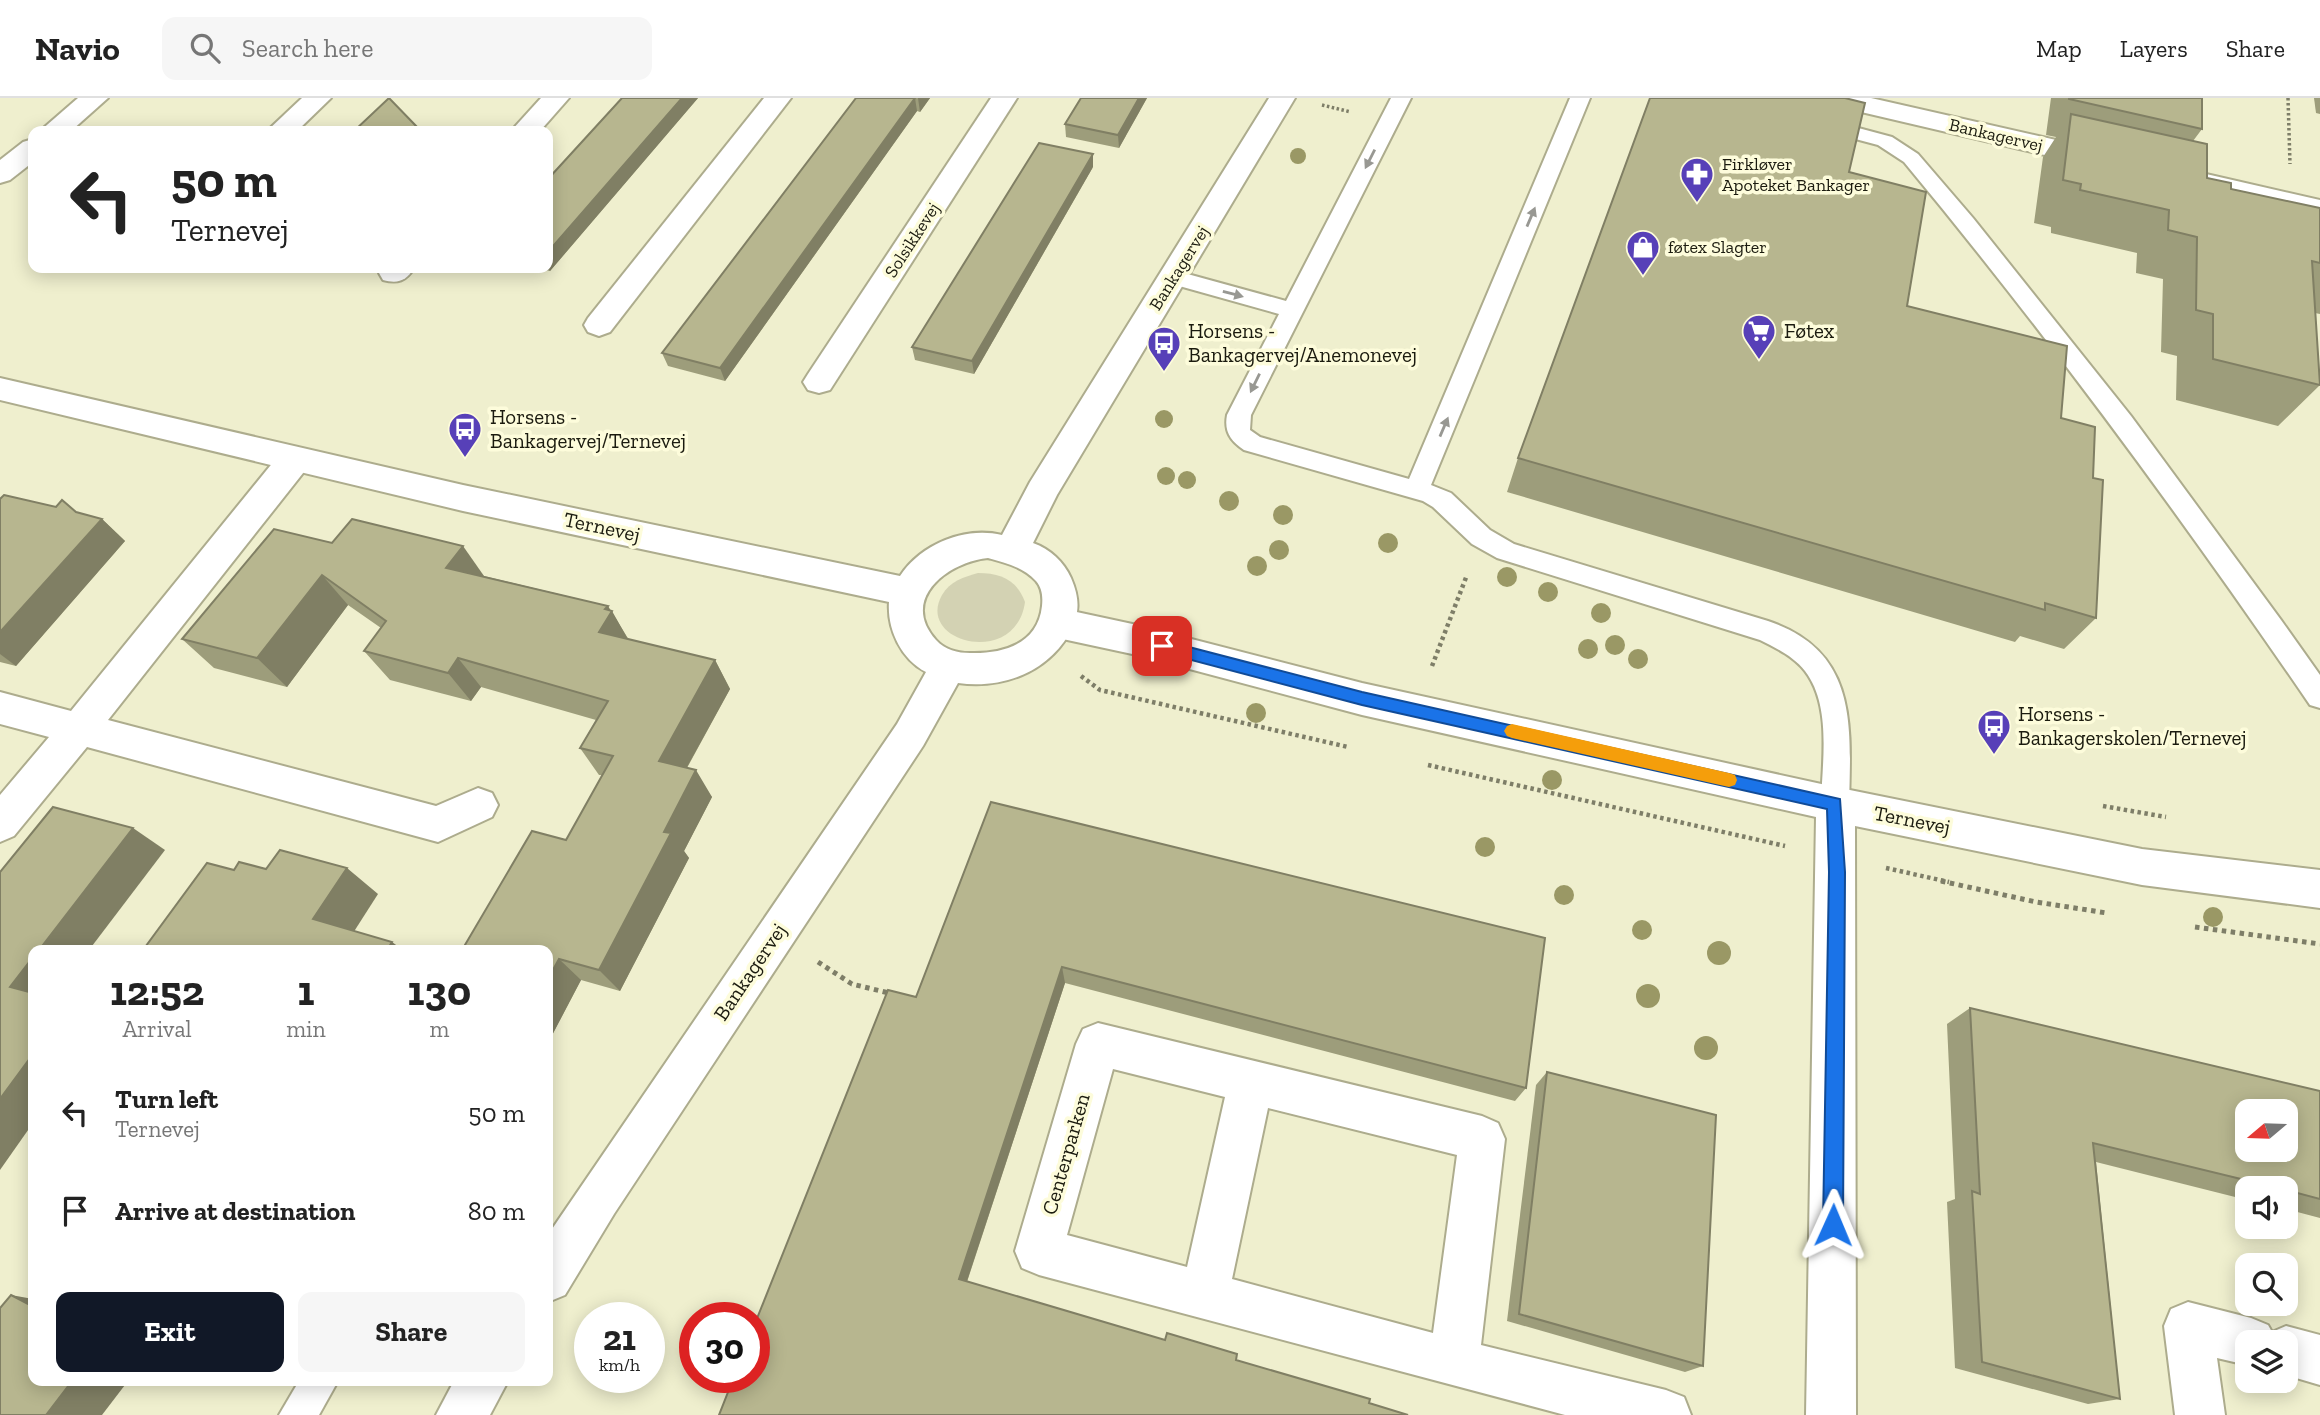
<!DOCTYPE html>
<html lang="en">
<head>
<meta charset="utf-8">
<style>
  :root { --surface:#fff; --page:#f6f6f6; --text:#222; --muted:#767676; --line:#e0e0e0; --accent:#111827 }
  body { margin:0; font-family:"Zilla Slab",serif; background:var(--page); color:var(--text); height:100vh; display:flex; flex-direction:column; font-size:26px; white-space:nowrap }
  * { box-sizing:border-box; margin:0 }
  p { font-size:23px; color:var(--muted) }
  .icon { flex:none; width:38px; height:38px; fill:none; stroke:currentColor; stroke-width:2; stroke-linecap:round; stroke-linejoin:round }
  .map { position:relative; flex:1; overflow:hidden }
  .sheet { position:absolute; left:28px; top:847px; width:525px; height:441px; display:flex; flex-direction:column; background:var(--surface); border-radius:14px; box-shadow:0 4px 18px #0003 }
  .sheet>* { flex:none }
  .top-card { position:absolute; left:28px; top:28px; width:525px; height:147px; border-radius:14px; box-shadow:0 4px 18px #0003; background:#fff; color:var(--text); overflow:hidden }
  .needle { width:46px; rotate:251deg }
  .controls { position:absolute; left:2235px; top:1001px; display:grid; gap:14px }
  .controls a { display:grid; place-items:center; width:63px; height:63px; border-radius:14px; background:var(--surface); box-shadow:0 4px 18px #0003; font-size:35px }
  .speed { position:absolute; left:574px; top:1204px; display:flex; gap:14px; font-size:35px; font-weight:700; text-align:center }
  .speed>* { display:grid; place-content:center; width:91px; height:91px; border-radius:50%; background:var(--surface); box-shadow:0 4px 18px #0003; line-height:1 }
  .speed small { font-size:18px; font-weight:400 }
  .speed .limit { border:10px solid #d22; background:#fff; color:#111 }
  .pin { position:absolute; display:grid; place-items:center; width:60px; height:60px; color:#fff; margin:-30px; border-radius:14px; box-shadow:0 4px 10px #0006 }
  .me { position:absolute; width:77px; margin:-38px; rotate:1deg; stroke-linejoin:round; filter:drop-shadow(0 0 5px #0008) }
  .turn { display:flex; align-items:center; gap:24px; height:147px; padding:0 28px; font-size:32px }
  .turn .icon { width:91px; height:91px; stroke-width:2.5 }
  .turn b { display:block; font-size:49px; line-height:60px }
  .eta { display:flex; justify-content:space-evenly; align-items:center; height:119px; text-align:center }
  .eta b { font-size:42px; font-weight:700; line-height:49px }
  .button { display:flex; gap:14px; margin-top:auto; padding:14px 28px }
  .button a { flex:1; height:80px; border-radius:14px; background:var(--accent); color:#fff; font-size:28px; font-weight:700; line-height:80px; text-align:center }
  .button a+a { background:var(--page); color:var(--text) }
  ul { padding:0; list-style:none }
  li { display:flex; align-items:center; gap:21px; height:98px; padding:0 28px }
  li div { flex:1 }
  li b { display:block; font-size:26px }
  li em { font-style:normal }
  header { display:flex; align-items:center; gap:42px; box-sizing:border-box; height:98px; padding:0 35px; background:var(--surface); border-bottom:2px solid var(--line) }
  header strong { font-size:33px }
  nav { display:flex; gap:38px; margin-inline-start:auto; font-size:24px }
  .search { width:490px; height:63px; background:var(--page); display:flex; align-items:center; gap:18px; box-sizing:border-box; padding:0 24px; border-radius:14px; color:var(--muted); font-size:26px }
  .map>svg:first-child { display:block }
</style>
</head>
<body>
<header>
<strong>Navio</strong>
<div class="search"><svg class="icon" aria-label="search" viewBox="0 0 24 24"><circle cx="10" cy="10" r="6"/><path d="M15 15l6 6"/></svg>Search here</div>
<nav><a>Map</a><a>Layers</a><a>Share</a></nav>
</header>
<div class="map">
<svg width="2320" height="1317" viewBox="0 0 2320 1317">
  <rect width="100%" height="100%" fill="#efefce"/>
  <path fill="#d3d2b3" d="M978 475C1001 475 1017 482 1025 504 1016 570 915 545 942 497 950 483 964 479 978 475Z"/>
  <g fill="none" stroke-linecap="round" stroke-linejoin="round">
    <defs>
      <g id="lane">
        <path d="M1391 0H1411L1251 317 1250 332 1260 339 1409 381 1570 0H1590L1431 387 1451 395 1490 432 1514 446 1768 523C1858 553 1851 627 1849 706L1845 715 1835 719 1825 715 1821 706C1822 665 1832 608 1805 573 1793 558 1776 550 1760 542L1497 460 1472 446 1433 409 1423 403 1244 352C1230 343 1224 333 1227 317L1279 216 1165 184 1162 179 1165 174 1173 172 1286 203Z"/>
        <path d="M1821 20 1892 39 1918 56 1973 120 2131 318 2281 522 2320 577V610L2310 607C2182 420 2049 239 1904 64L1878 47 1814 30 1811 26 1814 22Z"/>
        <path d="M299 1283H338L319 1317H279Z"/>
      </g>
      <g id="street">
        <path d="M78 0H108L71 33H40Z"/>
        <path d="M302 0H331L297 33H267Z"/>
        <path d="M541 0H569L540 33H511Z"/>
        <path d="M764 0H791L610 234 599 238 588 234 584 227 588 220Z"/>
        <path d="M991 0H1017L830 292 819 295 808 292 803 284 808 276Z"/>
        <path d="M1823 0H1871L2100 52 2110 55 2114 61 2110 67 2100 70 1827 6Z"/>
        <path d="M33 41V64L10 82 0 85V62L23 44Z"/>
        <path d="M2180 70 2320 102V120L2170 85 2166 79 2170 73Z"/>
        <path d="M382 170H414C406 183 398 186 383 182L379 175Z"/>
        <path d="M295 349 307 352 312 361 307 370 108 622 436 708 478 690 492 695 498 707 492 719 438 744 87 649 14 738 0 744V697L49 639 0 626V594L71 613 283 352Z"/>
        <path d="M1058 510 1137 527 1362 585 1835 689 2142 751 2320 772V810L2142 787 1855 728 1856 1317H1806L1816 719 1362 617 1137 557 1058 540 1045 535 1040 525 1045 515Z"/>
        <path d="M1098 925 1482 1018 1498 1025 1505 1041 1481 1247 1666 1292 1684 1299 1691 1317H1565L1039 1177 1022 1170 1015 1153 1076 946 1083 931ZM1113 971 1225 999 1187 1169 1067 1137ZM1268 1010 1457 1057 1433 1235 1232 1181Z"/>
        <path d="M2188 1204 2251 1220 2268 1227 2272 1234 2286 1228 2320 1237V1287L2286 1277V1244H2247V1267L2217 1260 2225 1317H2175L2164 1228 2171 1211Z"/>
      </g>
      <g id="secondary">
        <path d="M1269 0H1295L1057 397 1033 445C1050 451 1064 464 1071 480 1080 501 1080 516 1069 536 1046 575 1002 591 958 585L923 648 614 1116 565 1197 548 1204V1137L897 626 926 574C901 561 887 531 889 504L463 413 0 302V280L463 387 900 478C921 446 965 428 1002 437L1030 384ZM988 460C1006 465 1023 469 1036 483 1042 490 1043 498 1042 508 1038 546 1003 556 970 555 958 555 945 552 936 542 899 501 948 464 988 460Z"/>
        <path d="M454 1283H508L490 1317H436Z"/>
      </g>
    </defs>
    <use href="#lane" stroke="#adac8d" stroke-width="4"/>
    <use href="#street" stroke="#adac8d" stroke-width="4"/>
    <use href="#secondary" stroke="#adac8d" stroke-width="4"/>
    <g stroke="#7e7e68" stroke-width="3.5" stroke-dasharray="2.5 2.5" stroke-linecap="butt">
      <path d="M2288 0 2290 66"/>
      <path d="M1322 7 1351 14"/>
    </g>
    <g stroke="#7e7e68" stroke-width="4.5" stroke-dasharray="3.5 3.5" stroke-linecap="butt">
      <path d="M1432 568 1467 477"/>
      <path d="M1081 578 1100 592 1348 649"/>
      <path d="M1428 667 1785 748"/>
      <path d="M2103 708 2166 719"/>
      <path d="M1886 770 1949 784"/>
    </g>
    <g stroke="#7e7e68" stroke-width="5" stroke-dasharray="4.5 4.5" stroke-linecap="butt">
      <path d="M1941 783 2036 804 2107 815"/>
      <path d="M2195 829 2320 846"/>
      <path d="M818 864 852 886 893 896"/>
    </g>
    <use href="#lane" fill="#fff" fill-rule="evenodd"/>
    <use href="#street" fill="#fff" fill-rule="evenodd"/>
    <use href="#secondary" fill="#fff" fill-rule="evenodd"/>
  </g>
  <g fill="#9a9865">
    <circle cx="1298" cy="58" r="8"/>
    <circle cx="1164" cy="321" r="9"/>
    <circle cx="1166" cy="378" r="9"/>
    <circle cx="1187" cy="382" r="9"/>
    <circle cx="1229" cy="403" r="10"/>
    <circle cx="1283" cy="417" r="10"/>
    <circle cx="1388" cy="445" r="10"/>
    <circle cx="1279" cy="452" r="10"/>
    <circle cx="1257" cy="468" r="10"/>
    <circle cx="1507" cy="479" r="10"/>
    <circle cx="1548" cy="494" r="10"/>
    <circle cx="1601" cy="515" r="10"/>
    <circle cx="1615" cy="547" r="10"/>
    <circle cx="1588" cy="551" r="10"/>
    <circle cx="1638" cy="561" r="10"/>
    <circle cx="1256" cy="615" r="10"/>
    <circle cx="1552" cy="682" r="10"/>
    <circle cx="1485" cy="749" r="10"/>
    <circle cx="1564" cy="797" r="10"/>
    <circle cx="2213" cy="819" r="10"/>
    <circle cx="1642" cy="832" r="10"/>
    <circle cx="1719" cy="855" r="12"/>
    <circle cx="1648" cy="898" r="12"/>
    <circle cx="1706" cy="950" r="12"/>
  </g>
  <g fill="#9d9d7b">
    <path d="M622 0H698L550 173 537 170H548V81Z"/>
    <path d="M856 0H930L920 14 917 13 725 283 668 268 662 255Z"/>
    <path d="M1081 0H1147L1119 50 1066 39 1065 26Z"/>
    <path d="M2051 0H2202V31L2193 43 2207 80 2231 91 2320 110V216L2315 215 2320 287 2278 328 2176 302 2177 258 2161 254 2163 181 2136 175 2137 155 2051 135V129L2034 125 2043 59 2056 39 2046 37Z"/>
    <path d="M2314 0H2320V16L2316 15Z"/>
    <path d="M1093 69 974 276 915 262 912 249Z"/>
    <path d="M1849 74 1907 208 2061 320 2093 380 2096 520 2064 551 2020 538 2015 544 1507 394 1518 360Z"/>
    <path d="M278 170H296L293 173Z"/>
    <path d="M0 401 76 414 102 421 125 443 16 568 0 564Z"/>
    <path d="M332 445 484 478 608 508 629 542 715 562 730 591 687 670 712 699 684 753 689 760 620 893 581 882 549 943 548 942V852L566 742 602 677H599L580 650 596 622 481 589 471 603 390 582 364 553 381 530 348 507 287 589 214 570 182 541Z"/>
    <path d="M991 704 1526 990 1515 1003 1065 885 967 1184 1165 1242 1237 1256 719 1317 916 899Z"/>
    <path d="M1970 910 2320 993V1120L2286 1111V1090H2247V1102L2096 1064 2120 1301 2088 1306 1955 1270 1947 1104 1955 1101 1947 926Z"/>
    <path d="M1547 974 1703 1268 1685 1274 1507 1223 1536 987Z"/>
  </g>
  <g fill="#807f64">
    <path d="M682 0H698L550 173 548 169V154Z"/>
    <path d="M915 0 917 13 725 283 720 270Z"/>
    <path d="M918 0H930L920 14Z"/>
    <path d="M1139 0H1147L1119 50 1118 37Z"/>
    <path d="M1093 56V69L974 276 972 263Z"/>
    <path d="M102 421 125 443 16 568 0 556V534Z"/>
    <path d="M463 448 484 478 469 500 446 470Z"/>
    <path d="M322 477 348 507 287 589 257 560Z"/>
    <path d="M608 508 611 514 612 513 629 543 599 534 605 511Z"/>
    <path d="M458 560 481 589 471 603 448 575Z"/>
    <path d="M715 562 730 591 676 689 659 663Z"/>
    <path d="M696 672 712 699 684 753 689 760 620 893 599 872 664 734Z"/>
    <path d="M133 730 165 752 89 852H39Z"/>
    <path d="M347 770 378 796 346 846 313 821Z"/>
    <path d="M392 844 403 852H387Z"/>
    <path d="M33 859V900L10 889Z"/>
    <path d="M559 861 581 882 549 943 548 941V881Z"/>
    <path d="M1062 869 1065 885 965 1189 959 1181Z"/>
    <path d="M33 956V1025L0 1072V1001Z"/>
    <path d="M11 1197 33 1201 28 1206Z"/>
    <path d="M72 1283H128L102 1317H46Z"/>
    <path d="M133 1283H149L148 1285Z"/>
  </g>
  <g fill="#b7b68f" stroke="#807f64" stroke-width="2" fill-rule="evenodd">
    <path d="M389 0 418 30 414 33H354Z"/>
    <path d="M622 0H682L548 154V81Z"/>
    <path d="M856 0H915L720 270 662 255Z"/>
    <path d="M1081 0H1139L1118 37 1065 26Z"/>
    <path d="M1650 0H1845L1865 5 1849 74 1926 94 1907 208 2067 248 2061 320 2095 329 2093 380 2103 382 2096 520 2045 505V512L1518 360Z"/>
    <path d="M2069 0H2202V31L2069 1Z"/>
    <path d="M2071 16 2207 46V80L2231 85V91L2320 110V165L2312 163 2320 287 2213 261V216L2196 212 2197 139 2168 132 2169 112 2080 92 2081 86 2063 82Z"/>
    <path d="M1039 45 1093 56 972 263 912 249Z"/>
    <path d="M4 397 56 409 62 402 76 414 102 421 0 534V401Z"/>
    <path d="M352 421 463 448 446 470 608 508 605 511 612 513 599 534 715 562 659 663 696 672 664 734 671 735 599 872 559 861 548 881V852H462L532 733 566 742 613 658 580 650 608 603 458 560 448 575 364 553 386 523 322 477 257 560 182 541 274 431 332 445Z"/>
    <path d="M991 704 1545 840 1526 990 1062 869 959 1181 1165 1242 1167 1235 1237 1256 1236 1262 1370 1301 1369 1305 1408 1317H719L734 1279H754V1228L888 892 916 899Z"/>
    <path d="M53 709 133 730 39 852H33V859L10 889 33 895V956L0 1001V774Z"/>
    <path d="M280 752 347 770 313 821 392 844 387 852H143L207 765 234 772 239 764 266 771Z"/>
    <path d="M1970 910 2320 993V1101L2286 1092V1090H2278L2093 1045 2120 1301 1982 1264 1972 1093 1980 1096ZM2247 1013H2286V1052H2247Z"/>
    <path d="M1547 974 1716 1017 1703 1268 1519 1216Z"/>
    <path d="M11 1197 28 1206 33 1200V1283H72L46 1317H0V1210Z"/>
  </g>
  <defs><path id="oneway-solid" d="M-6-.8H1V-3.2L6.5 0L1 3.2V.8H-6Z" transform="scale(1.75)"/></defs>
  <g fill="#989893">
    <use href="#oneway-solid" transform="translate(1370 61) rotate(117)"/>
    <use href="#oneway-solid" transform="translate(1531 119) rotate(-67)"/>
    <use href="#oneway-solid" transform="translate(1233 196) rotate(15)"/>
    <use href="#oneway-solid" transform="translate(1255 285) rotate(116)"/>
    <use href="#oneway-solid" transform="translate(1444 329) rotate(-67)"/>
  </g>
  <path fill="#1a73e8" stroke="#114b97" stroke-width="2" d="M1162 542 1362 594 1840 701 1845 774 1843 1127 1840 1134 1833 1137 1826 1134 1823 1127 1829 774 1827 711 1362 607 1157 553 1155 548 1157 544Z"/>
  <path fill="#f59e0b" d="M1512 626 1729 675 1735 677 1737 682 1735 687 1729 689 1512 640 1507 638 1504 633 1507 628Z"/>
  <defs>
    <symbol id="pharmacy-pin" viewBox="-11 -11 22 30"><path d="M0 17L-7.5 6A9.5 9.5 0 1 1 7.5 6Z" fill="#5740b8" stroke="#fdfcdb"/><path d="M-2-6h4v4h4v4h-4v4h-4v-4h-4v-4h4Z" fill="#fff"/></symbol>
    <symbol id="shop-pin" viewBox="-11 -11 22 30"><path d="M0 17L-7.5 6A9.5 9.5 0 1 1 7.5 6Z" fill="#5740b8" stroke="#fdfcdb"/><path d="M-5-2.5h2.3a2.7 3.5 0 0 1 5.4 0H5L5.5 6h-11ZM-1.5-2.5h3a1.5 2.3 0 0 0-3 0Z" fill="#fff"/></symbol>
    <symbol id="supermarket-pin" viewBox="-11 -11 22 30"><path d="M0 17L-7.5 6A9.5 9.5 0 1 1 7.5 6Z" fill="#5740b8" stroke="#fdfcdb"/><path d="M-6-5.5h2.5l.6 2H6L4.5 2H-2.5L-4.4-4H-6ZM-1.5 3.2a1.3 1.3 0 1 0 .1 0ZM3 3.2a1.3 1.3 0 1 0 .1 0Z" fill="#fff"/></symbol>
    <symbol id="bus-pin" viewBox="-11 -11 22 30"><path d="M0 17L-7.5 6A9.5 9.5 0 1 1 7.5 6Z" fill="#5740b8" stroke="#fdfcdb"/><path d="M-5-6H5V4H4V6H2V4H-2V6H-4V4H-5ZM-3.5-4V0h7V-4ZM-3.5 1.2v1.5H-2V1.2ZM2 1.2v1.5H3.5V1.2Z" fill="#fff"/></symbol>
  </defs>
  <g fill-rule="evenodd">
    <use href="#pharmacy-pin" x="1678" y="57" width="38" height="52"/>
    <use href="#shop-pin" x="1624" y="130" width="38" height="52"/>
    <use href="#supermarket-pin" x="1740" y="214" width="38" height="52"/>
    <use href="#bus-pin" x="1145" y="226" width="38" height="52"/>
    <use href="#bus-pin" x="446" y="312" width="38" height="52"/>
    <use href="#bus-pin" x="1975" y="609" width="38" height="52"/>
  </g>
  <g text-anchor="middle" stroke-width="7" stroke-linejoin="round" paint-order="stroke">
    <g font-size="18" fill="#1b1b0f" stroke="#fdfcdb">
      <text transform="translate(1996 37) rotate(13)" y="6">Bankagervej</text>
      <text transform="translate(912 142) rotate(-57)" y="6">Solsikkevej</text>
      <text transform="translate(1179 170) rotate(-58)" y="6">Bankagervej</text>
    </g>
    <g font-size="18" fill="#1b1b0f" stroke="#fdfcdb" text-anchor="start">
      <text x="1722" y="72">Firkløver<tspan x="1722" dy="21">Apoteket Bankager</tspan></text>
      <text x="1668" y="155">føtex Slagter</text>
    </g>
    <g font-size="21" fill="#1b1b0f" stroke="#fdfcdb" text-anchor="start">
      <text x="1188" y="240">Horsens -<tspan x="1188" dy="24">Bankagervej/Anemonevej</tspan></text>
      <text x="1784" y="240">Føtex</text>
      <text x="490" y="326">Horsens -<tspan x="490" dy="24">Bankagervej/Ternevej</tspan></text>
      <text x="2018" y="623">Horsens -<tspan x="2018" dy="24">Bankagerskolen/Ternevej</tspan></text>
    </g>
    <g font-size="21" fill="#1b1b0f" stroke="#fdfcdb">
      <text transform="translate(602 429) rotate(12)" y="7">Ternevej</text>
      <text transform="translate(1912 722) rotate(11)" y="7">Ternevej</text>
      <text transform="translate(750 874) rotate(-56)" y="7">Bankagervej</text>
      <text transform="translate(1066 1056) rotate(-74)" y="7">Centerparken</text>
    </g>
  </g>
</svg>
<div class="controls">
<a><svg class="needle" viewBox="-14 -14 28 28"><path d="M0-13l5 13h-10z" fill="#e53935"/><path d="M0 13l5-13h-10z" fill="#767676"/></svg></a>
<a><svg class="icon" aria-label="sound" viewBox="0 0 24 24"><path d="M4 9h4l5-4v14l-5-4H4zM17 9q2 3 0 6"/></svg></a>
<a><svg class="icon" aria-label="search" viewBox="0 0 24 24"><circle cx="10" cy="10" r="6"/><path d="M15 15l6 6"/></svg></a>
<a><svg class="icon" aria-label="layers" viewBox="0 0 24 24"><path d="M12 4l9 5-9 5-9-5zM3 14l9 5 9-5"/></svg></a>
</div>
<div class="speed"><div>21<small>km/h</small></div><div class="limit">30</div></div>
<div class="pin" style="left:1162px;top:548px;background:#d93025"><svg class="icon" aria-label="arrive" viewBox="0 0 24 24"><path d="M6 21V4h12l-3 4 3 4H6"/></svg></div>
<svg class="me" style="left:1833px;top:1127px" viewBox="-20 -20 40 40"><path d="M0-17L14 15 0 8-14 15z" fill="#1a73e8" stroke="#fff" stroke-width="4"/></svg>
<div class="top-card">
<div class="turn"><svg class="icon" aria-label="left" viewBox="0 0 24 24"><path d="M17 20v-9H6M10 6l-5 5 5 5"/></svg><div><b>50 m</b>Ternevej</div></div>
</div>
<section class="sheet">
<div class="eta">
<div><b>12:52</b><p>Arrival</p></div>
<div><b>1</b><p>min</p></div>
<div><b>130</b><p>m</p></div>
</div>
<ul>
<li><svg class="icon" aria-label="left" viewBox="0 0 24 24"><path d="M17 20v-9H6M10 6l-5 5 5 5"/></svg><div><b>Turn left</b><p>Ternevej</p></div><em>50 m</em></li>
<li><svg class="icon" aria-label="arrive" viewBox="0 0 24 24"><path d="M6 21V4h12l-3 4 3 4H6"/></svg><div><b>Arrive at destination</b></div><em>80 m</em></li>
</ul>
<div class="button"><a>Exit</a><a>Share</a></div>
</section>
</div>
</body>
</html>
